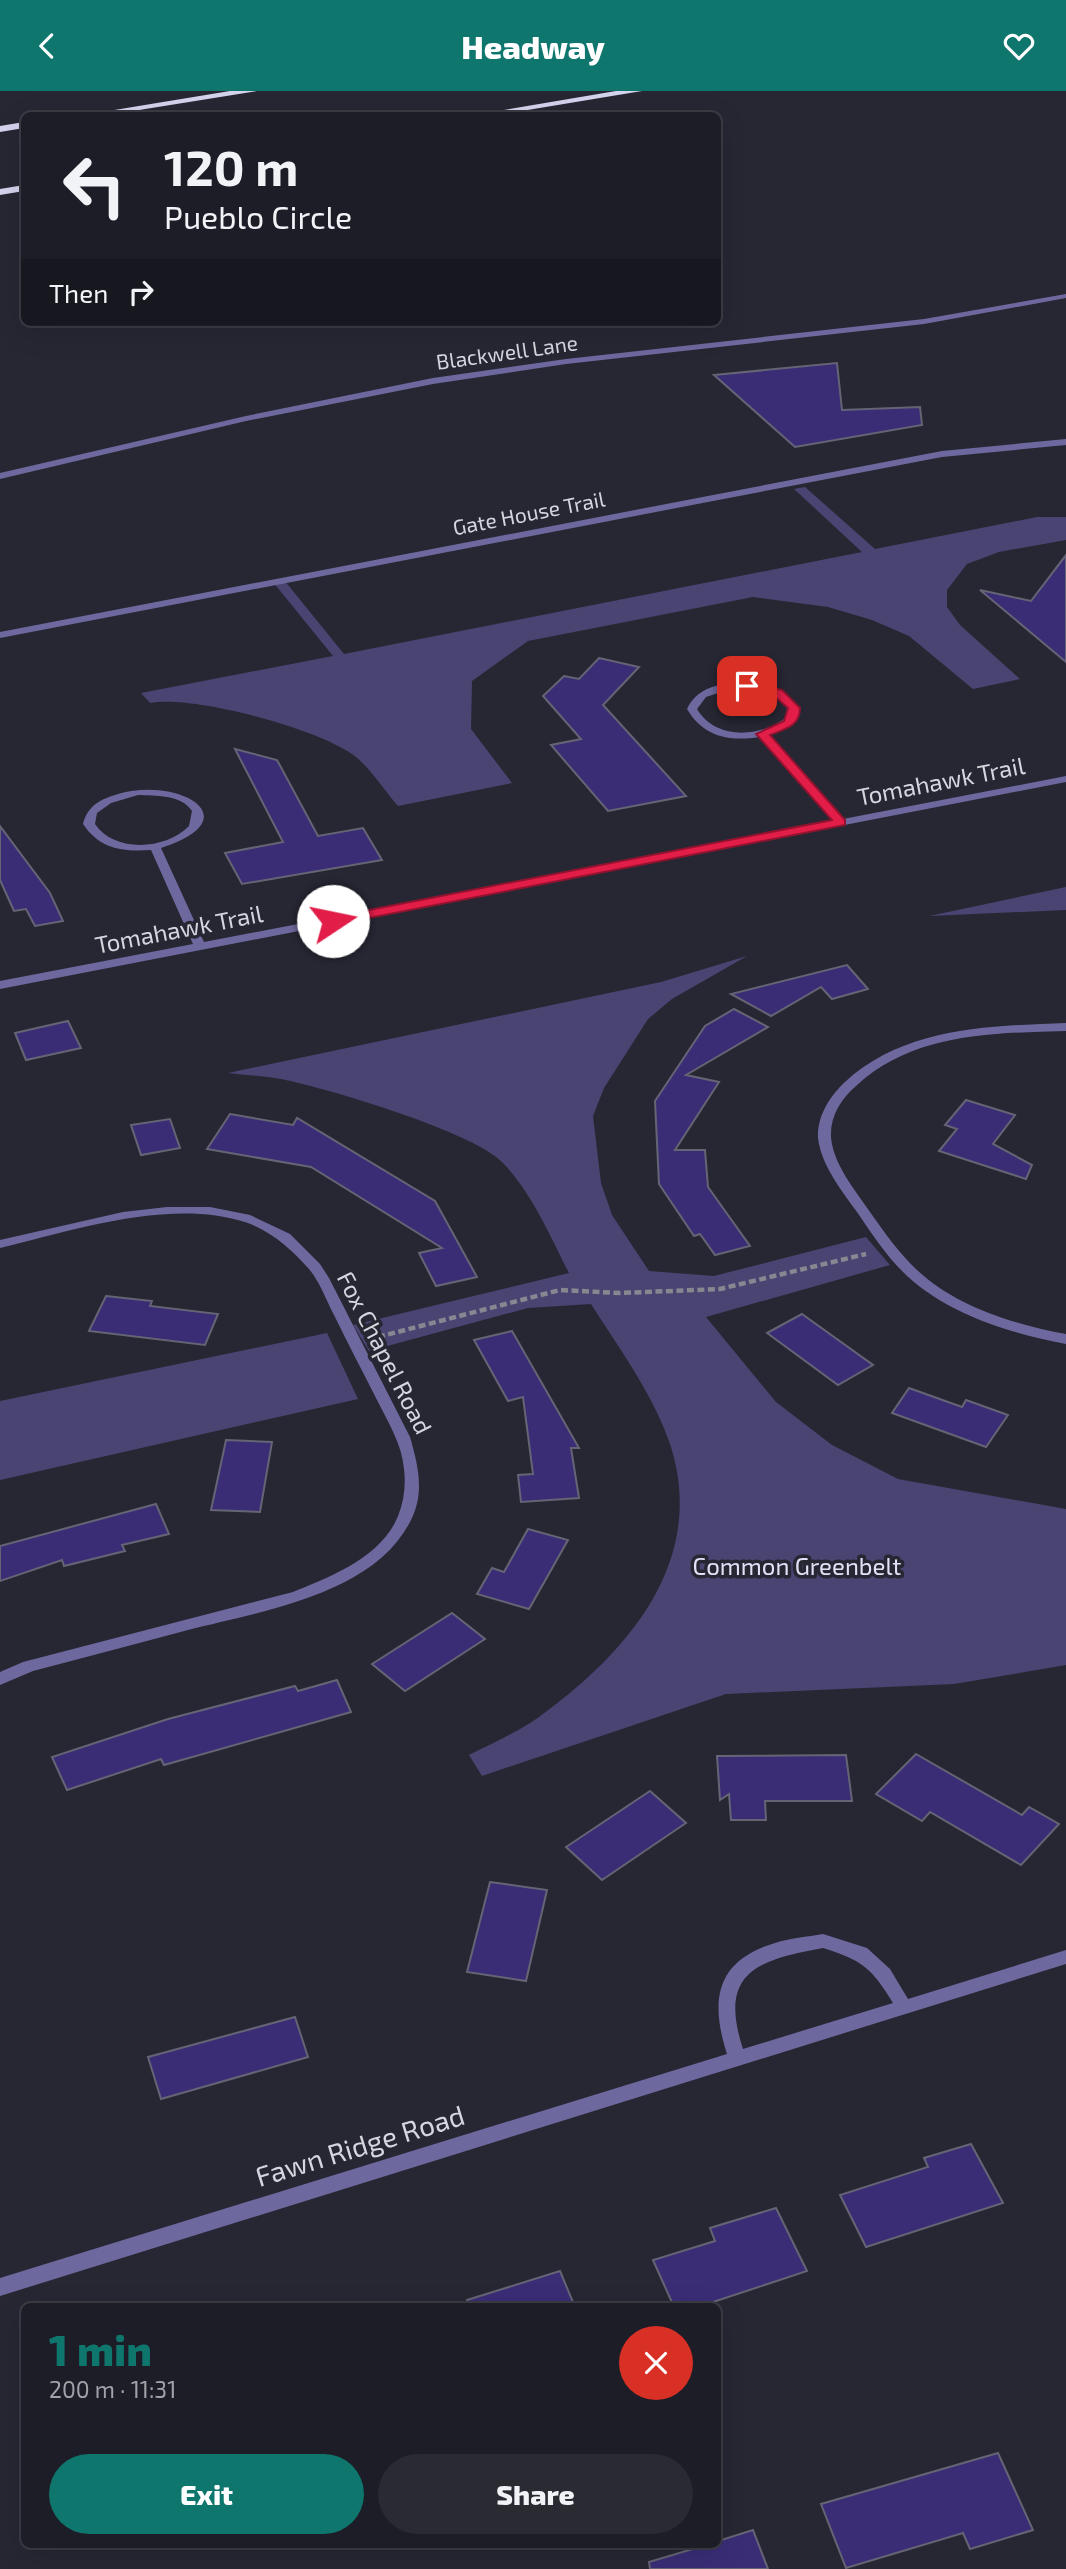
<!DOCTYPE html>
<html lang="en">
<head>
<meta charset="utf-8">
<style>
  :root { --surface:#1d1d27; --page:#2a2a33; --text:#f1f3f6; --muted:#a0a2a7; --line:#3b3b44; --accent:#0f766e }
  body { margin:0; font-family:"Exo 2",sans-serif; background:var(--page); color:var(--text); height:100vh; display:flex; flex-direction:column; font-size:26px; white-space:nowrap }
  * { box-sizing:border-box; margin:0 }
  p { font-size:23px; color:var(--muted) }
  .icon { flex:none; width:38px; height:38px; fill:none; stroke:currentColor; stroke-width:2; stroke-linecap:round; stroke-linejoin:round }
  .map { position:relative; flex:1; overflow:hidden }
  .panel { position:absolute; left:21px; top:2212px; width:700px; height:245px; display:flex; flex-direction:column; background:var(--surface); border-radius:10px; box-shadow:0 7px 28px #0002,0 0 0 2px var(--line) }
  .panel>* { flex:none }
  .guide { position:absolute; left:21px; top:21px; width:700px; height:214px; border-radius:10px; box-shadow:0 7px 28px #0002,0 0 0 2px var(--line); background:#1d1d27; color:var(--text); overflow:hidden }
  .pin { position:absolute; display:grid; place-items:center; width:60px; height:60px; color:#fff; margin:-30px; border-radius:14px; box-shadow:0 4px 10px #0006 }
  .me { position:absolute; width:77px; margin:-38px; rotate:79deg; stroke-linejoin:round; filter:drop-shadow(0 0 5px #0008) }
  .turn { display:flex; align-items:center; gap:24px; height:147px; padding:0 28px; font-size:32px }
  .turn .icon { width:91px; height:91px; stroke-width:2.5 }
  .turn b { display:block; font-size:49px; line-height:60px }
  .then { display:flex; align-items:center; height:66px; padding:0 28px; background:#0003; gap:14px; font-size:26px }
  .round { display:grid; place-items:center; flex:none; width:74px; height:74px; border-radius:37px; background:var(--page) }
  .head { display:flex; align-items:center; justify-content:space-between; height:119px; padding:0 28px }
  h1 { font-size:42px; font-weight:800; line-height:52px; color:var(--accent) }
  .button { display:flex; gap:14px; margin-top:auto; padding:14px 28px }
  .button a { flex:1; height:80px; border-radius:42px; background:var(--accent); color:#fff; font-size:28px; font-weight:800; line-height:80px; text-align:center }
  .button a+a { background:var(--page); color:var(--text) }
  header { display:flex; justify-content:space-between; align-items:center; height:91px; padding:0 28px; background:var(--accent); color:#fff; font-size:32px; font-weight:800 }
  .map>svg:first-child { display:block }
</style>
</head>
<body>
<header><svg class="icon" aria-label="back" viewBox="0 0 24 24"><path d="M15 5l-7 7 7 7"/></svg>Headway<svg class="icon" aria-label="heart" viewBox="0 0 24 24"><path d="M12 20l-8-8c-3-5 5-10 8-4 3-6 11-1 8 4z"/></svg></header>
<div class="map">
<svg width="1066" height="2478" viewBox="0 0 1066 2478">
  <rect width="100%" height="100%" fill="#272734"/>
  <g fill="#494471">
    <path d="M805 396 875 458 1037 426H1066V449L999 461 967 473 947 499V516L960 534 1020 588 973 598 909 545 872 529 828 516 753 506 528 550 472 590 471 638 512 692 398 715C384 699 369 675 352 663 315 637 193 604 150 612L141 602 333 565 273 491 284 489 344 563 862 461 794 398Z"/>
    <path d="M1066 796V819L929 825Z"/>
    <path d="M747 865 672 908 648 928 604 997 593 1025 601 1092 612 1124 649 1180 714 1185 866 1146 890 1174 706 1226 776 1311 832 1354 898 1388 1066 1418V1574L954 1593 726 1603 482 1685 469 1664C492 1652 518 1641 539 1626 626 1563 707 1472 671 1356 655 1306 619 1257 591 1213L528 1217 369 1260 353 1234 569 1182C550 1145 533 1104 504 1073 476 1041 326 997 281 988 264 985 246 984 228 982L661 891Z"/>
    <path d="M327 1242 358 1308 0 1389V1310Z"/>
  </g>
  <g fill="#3a2d76" stroke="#656474" stroke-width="2">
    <path d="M837 272 842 319 920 316 922 334 795 356 714 284Z"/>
    <path d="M1066 464V571L980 499 1031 510Z"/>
    <path d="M599 567 639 576 603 614 686 705 608 720 551 654 581 648 543 605 564 585 579 588Z"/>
    <path d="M235 658 277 669 318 745 363 737 382 769 242 793 225 762 283 751Z"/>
    <path d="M0 735 50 802 63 830 35 835 26 818 14 820 0 789Z"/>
    <path d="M847 874 868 898 832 908 821 896 771 925 731 903Z"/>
    <path d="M734 918 768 936 686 984 719 991 675 1059H705L708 1096 750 1155 715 1164 700 1143 694 1145 659 1093 655 1010 705 935Z"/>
    <path d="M68 930 81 957 26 969 15 942Z"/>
    <path d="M966 1009 1015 1024 993 1053 1032 1074 1026 1088 939 1060 957 1038 945 1034Z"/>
    <path d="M230 1023 293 1034 297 1027 435 1110 477 1186 436 1195 419 1162 442 1157 311 1076 207 1058Z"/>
    <path d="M170 1028 180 1057 141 1064 131 1034Z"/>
    <path d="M106 1205 152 1210 150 1215 218 1223 205 1254 89 1240Z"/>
    <path d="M802 1223 873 1274 838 1294 767 1242Z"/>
    <path d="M512 1240 579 1357H571L579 1407 521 1411 518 1384 533 1383 523 1306 508 1310 474 1249Z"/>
    <path d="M909 1297 962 1316 966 1309 1008 1324 986 1356 892 1322Z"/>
    <path d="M226 1349 272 1351 260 1421 211 1419Z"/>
    <path d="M156 1413 169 1443 122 1454 125 1460 64 1475 62 1469 0 1490V1455Z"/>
    <path d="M528 1438 568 1449 529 1518 477 1503 492 1477 504 1481Z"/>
    <path d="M452 1522 485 1548 405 1600 372 1573Z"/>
    <path d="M337 1589 351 1621 164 1674 161 1668 67 1699 52 1666 168 1628 295 1595 298 1600Z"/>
    <path d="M916 1663 1022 1724 1029 1716 1059 1733 1021 1774 930 1721 922 1730 876 1703Z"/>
    <path d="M846 1664 852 1710H765L766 1729H731L729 1703 720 1709 717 1665Z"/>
    <path d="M650 1700 686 1732 602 1789 566 1756Z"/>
    <path d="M490 1791 547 1799 526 1890 467 1881Z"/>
    <path d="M295 1926 308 1966 161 2008 148 1966Z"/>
    <path d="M971 2053 1003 2112 866 2156 840 2104 928 2076 924 2067Z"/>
    <path d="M776 2117 807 2180 698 2216H674L653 2169 715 2150 710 2137Z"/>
    <path d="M560 2180 575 2216H468L467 2209Z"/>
    <path d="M998 2362 1033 2439 970 2458 963 2442 846 2477 821 2413Z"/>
    <path d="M753 2439 768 2478H650L649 2471 706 2454H718V2450Z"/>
  </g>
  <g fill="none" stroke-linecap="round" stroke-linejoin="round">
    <path stroke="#878792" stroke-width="4.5" stroke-dasharray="7 3.5" stroke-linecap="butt" d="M378 1246 560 1199 620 1202 720 1198 866 1163"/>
    <g fill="#6d699e" fill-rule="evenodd">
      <path d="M1066 203V207L924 233 566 273 433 293 246 330 0 388V382L246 325 433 287 566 268 924 228Z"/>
      <path d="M1066 348V354L942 366 0 547V541L942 360Z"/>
      <path d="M739 592C764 593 793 596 799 625L788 636 768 644 843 728 1066 685V691L0 898V890L193 853 151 759C122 761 100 758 83 733 88 714 101 708 118 703 179 685 252 728 161 757L204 851 833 730 759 646C728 651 703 645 687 618 696 598 718 592 739 592ZM730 598C752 598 783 598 789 624 763 647 716 650 697 618L706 606ZM138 704C155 705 181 703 192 720L189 735C166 759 114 762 95 733L97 722 111 712Z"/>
      <path d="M1066 932V940C992 942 913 942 856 995 841 1008 830 1025 831 1046 833 1073 855 1099 870 1121 884 1141 899 1162 917 1179 955 1215 1015 1234 1066 1243V1253C1014 1243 956 1226 914 1191 891 1172 874 1146 857 1121 842 1100 821 1074 818 1047 817 1025 830 1005 845 991 905 936 989 935 1066 932Z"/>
      <path d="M167 1116H210L250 1124 290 1143 320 1173 329 1187 410 1346C418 1374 425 1401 411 1429 374 1504 261 1520 188 1539 137 1553 85 1566 33 1580L0 1594V1581L23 1571 293 1501C330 1486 382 1466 398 1425 404 1410 406 1394 404 1378 402 1353 388 1331 377 1309 363 1281 348 1253 334 1224 326 1209 320 1191 309 1178 291 1158 271 1140 245 1131 171 1107 73 1139 0 1157V1149L123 1121Z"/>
      <path d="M823 1843 867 1857 890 1878 908 1908 1066 1859V1873L0 2205V2187L727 1963C710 1910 715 1870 775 1852 790 1847 807 1846 823 1843ZM823 1857C863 1870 871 1876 893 1912L743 1958C718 1882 756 1869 823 1857Z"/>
    </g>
    <g fill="#d4d3ed" fill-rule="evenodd">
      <path d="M230 0H257L108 24H84Z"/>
      <path d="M616 0H642L497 24H474Z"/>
      <path d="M24 31V37L0 41V35Z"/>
      <path d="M24 94V100L0 104V98Z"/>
    </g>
  </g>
  <path fill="#e11d48" stroke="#92132f" stroke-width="2" d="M747 591 782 599 800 617C800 635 785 638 770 644L845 729V734L333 834 327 830 333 826 832 729 756 643 784 630 788 617 774 605 743 598V592Z"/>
  <g text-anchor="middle" stroke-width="7" stroke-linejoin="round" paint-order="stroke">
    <g font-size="21" fill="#d6d6df" stroke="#272734">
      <text transform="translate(507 262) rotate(-8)" y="7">Blackwell Lane</text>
      <text transform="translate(529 423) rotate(-11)" y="7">Gate House Trail</text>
    </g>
    <g font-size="24" fill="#d6d6df" stroke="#272734">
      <text transform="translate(941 691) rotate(-11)" y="8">Tomahawk Trail</text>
      <text transform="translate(179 839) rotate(-11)" y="8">Tomahawk Trail</text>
      <text transform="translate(384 1262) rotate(63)" y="8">Fox Chapel Road</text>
    </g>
    <g font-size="24" fill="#e2e1f7" stroke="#272734">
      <text x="797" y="1484">Common Greenbelt</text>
    </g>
    <g font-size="28" fill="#d6d6df" stroke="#272734">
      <text transform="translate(360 2055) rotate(-17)" y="10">Fawn Ridge Road</text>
    </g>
  </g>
</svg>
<div class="pin" style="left:747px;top:595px;background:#d93025"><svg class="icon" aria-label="arrive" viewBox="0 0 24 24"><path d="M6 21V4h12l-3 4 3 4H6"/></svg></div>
<svg class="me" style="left:333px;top:830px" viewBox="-20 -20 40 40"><circle r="19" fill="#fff"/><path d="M0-13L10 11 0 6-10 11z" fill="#e11d48"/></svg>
<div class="guide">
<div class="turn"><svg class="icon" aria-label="left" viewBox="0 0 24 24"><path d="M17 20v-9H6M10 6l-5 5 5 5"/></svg><div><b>120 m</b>Pueblo Circle</div></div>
<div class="then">Then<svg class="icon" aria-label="right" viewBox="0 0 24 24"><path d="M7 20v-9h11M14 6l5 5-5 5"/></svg></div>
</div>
<section class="panel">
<div class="head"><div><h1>1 min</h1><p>200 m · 11:31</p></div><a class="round" style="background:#d93025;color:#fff"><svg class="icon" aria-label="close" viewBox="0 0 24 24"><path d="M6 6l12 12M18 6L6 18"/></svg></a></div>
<div class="button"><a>Exit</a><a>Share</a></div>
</section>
</div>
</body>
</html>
